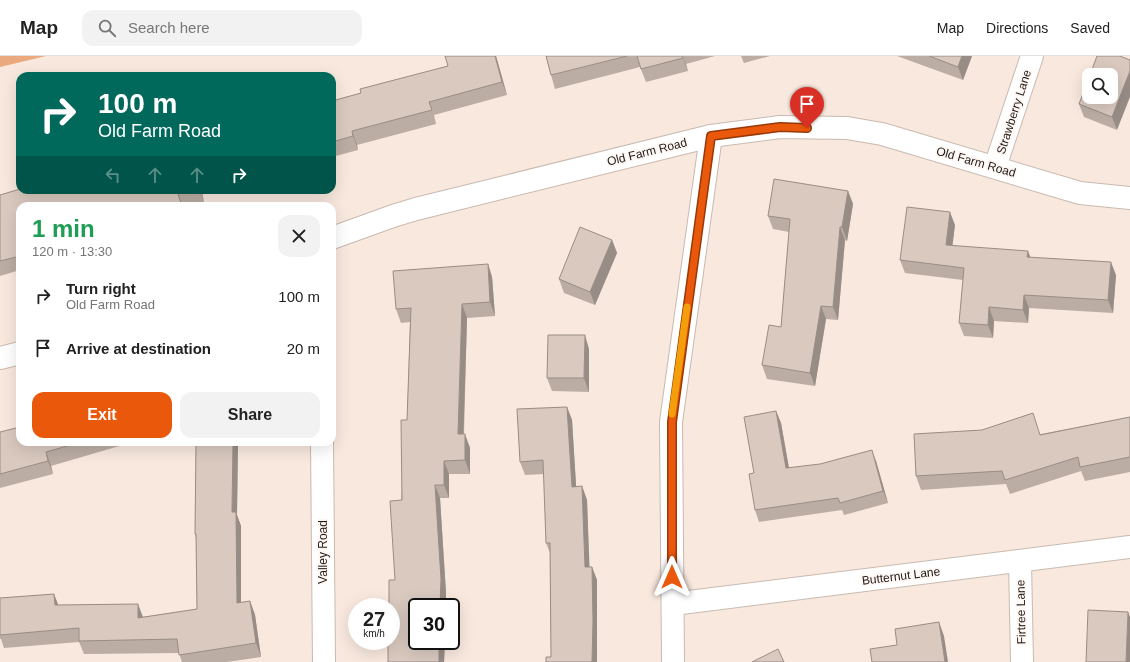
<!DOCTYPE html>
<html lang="en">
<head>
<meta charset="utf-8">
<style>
  :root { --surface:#fff; --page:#f2f2f2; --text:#222; --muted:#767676; --line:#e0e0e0; --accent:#ea580c }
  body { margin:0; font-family:Helvetica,sans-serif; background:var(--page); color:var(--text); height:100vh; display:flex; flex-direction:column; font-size:15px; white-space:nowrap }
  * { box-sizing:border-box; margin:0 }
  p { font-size:13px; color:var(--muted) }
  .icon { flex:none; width:22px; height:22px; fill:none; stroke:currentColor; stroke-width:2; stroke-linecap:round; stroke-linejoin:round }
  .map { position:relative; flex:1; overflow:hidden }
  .details { position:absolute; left:16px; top:146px; width:320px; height:244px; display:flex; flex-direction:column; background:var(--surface); border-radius:12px; box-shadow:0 4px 16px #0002 }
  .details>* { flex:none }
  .hud { position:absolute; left:16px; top:16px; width:320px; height:122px; border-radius:12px; box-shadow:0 4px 16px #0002; background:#00695c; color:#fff; overflow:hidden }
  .tools { position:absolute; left:1082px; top:12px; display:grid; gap:8px }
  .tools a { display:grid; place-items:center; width:36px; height:36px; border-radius:8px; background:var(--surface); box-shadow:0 4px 16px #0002; font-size:20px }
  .speed { position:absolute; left:348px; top:542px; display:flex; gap:8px; font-size:20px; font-weight:700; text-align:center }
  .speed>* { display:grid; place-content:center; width:52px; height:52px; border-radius:50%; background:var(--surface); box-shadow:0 4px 16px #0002; line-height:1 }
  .speed small { font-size:10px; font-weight:400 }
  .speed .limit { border:2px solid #111; border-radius:6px; background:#fff; color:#111 }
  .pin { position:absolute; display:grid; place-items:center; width:34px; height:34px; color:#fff; margin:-41px -17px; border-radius:50% 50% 50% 0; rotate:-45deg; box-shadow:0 0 4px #0007 }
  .pin .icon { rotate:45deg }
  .me { position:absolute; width:44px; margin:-22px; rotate:0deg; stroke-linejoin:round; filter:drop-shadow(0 0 3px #0008) }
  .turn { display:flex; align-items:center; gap:14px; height:84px; padding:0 16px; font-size:18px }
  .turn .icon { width:52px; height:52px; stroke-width:2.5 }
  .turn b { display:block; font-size:28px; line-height:34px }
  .lanes { display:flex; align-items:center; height:38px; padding:0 16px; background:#0003; justify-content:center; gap:20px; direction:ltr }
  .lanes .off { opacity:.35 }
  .round { display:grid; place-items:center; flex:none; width:42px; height:42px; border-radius:12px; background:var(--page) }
  .head { display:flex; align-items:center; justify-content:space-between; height:68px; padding:0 16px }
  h1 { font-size:24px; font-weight:700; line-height:30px; color:#1e9e55 }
  .action { display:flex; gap:8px; margin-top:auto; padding:8px 16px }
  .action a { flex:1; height:46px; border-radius:12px; background:var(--accent); color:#fff; font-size:16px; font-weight:700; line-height:46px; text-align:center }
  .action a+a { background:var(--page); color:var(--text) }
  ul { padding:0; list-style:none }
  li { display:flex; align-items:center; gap:12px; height:52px; padding:0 16px }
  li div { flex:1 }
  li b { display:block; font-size:15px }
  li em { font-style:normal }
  header { display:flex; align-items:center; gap:24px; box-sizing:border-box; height:56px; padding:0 20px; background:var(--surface); border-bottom:1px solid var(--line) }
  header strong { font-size:19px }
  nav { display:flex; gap:22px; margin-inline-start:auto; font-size:14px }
  .search { width:280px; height:36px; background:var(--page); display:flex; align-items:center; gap:10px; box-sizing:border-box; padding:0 14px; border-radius:12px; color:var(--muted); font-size:15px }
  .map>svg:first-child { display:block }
</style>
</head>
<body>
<header>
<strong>Map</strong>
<div class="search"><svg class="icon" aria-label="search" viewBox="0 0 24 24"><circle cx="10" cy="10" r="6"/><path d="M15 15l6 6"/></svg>Search here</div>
<nav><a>Map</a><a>Directions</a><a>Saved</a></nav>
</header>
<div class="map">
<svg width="1130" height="606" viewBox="0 0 1130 606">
  <rect width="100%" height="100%" fill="#f8e8de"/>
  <path fill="#eaaa7e" d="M0 0H46L0 11Z"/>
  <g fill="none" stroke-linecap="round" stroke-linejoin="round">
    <defs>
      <g id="minor">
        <path d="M995 111 1032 0"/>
        <path d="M332 182 393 160 416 153 711 80 780 71 847 72 882 78 1080 137 1130 142"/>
        <path d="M0 302 20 297"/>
        <path d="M322 386 324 606"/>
        <path d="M1020 505 1022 606"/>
        <path d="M673 548 1130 491"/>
        <path d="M673 606 671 366 711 80"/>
      </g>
    </defs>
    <use href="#minor" stroke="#c9bab0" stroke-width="24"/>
    <use href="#minor" stroke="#fff" stroke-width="22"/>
  </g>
  <g fill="#bbada4">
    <path d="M445 0H496L507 39 434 59 436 68 357 89 358 94 332 101V45L361 37 448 10Z"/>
    <path d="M546 0H715L686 8 688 15 646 26 640 11 555 33 551 19Z"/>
    <path d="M741 0H770L744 7Z"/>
    <path d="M897 0H972L963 24Z"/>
    <path d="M1097 0 1117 74 1084 61 1079 48Z"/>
    <path d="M20 134H215L202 137 204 146 188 150H20V214L0 220V139Z"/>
    <path d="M848 135 853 148 847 185 845 184 838 264 826 263 815 330 767 323 762 309 781 271 789 176 773 173 768 160Z"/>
    <path d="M955 169 952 189 1030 201 1116 219 1113 257 1029 252 1028 267 994 265 993 282 964 280 959 267 963 224 905 217 900 204Z"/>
    <path d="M612 184 617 197 595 249 564 237 559 223Z"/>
    <path d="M488 208 492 221 495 260 467 262 464 378 470 392V418H449V442H440L446 537V551H417V585H445L444 606H388L395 524 407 364 410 266 401 267 396 253Z"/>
    <path d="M589 293V336L552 335 547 322Z"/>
    <path d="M567 351 572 364 576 431 582 430 587 444 589 511H592L597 524V606H546L551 601 550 497 546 487 544 418 525 419 520 406Z"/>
    <path d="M776 355 781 367 789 412 876 405 888 447 844 459 842 454 759 466 755 454 754 417Z"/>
    <path d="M1130 361V416L1085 425 1081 415 1010 438 1006 428 921 434 916 420 1041 378Z"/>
    <path d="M0 376 20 386H133L51 410 53 418 0 432Z"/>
    <path d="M196 386H238L237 459 241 470V547L250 545 255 559 261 601 227 606H182L179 597 84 598 79 586 4 592 1 583H0V542L54 538 58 549 142 561 197 553 196 483 195 478Z"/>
  </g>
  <g fill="#988d86">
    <path d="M495 0H496L507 39 502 26Z"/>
    <path d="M682 0 686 8 688 15Z"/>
    <path d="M962 0H972L963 24 958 11Z"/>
    <path d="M1130 15V41L1117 74 1112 61Z"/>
    <path d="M352 75 357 89 358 94 353 80Z"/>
    <path d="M200 134H201L202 137 204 146Z"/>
    <path d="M848 135 853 148 847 185 842 171Z"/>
    <path d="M950 156 955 169 951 202 946 189Z"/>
    <path d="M840 171 845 184 838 264 833 251Z"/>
    <path d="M612 184 617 197 595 249 590 236Z"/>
    <path d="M1028 195 1033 208 1027 201Z"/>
    <path d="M1111 206 1116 219 1113 257 1108 244Z"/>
    <path d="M488 208 492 221 495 260 490 246Z"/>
    <path d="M1024 239 1029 252 1028 267 1023 254Z"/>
    <path d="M462 248 467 262 463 392 458 378Z"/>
    <path d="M821 250 826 263 815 330 810 317Z"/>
    <path d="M989 251 994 265 993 282 988 269Z"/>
    <path d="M585 279 589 293V336L584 322Z"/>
    <path d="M567 351 572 364 577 444 572 431Z"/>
    <path d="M776 355 781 367 791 424 786 412Z"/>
    <path d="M465 378 470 392V418L465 404Z"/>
    <path d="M233 386H238L237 459 241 470V561L237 547 232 456Z"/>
    <path d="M872 394 876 405 888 447 883 435Z"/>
    <path d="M46 396 51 410 53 418 48 405Z"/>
    <path d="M444 405 449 418V442L444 429Z"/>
    <path d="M435 429 440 442 446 537V551H440Z"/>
    <path d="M582 430 587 444 590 524 585 511Z"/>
    <path d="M592 511 597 524V606H592Z"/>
    <path d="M54 538 59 551 55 549Z"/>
    <path d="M250 545 255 559 261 601 256 587Z"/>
    <path d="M138 548 143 561 138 562Z"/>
    <path d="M1128 556 1130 561V606H1126Z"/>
    <path d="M939 566 944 580 948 606H945Z"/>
    <path d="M439 585H445L444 606H439Z"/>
  </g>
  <g fill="#d9c9bf" stroke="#988d86">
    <path d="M445 0H495L502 26 429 46 432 54 352 75 353 80 332 86V45L361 37 360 33 448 10Z"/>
    <path d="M546 0H627L551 19Z"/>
    <path d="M637 0H682L683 2 641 13Z"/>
    <path d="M929 0H962L958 11Z"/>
    <path d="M1097 0H1120L1130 4V15L1112 61 1079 48 1089 22V41H1111V19H1090Z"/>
    <path d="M774 123 848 135 842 171H840L833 251 821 250 810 317 762 309 769 269 781 271 790 163 768 160Z"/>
    <path d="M20 133V134H192L178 138 182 150H20V200L0 205V139Z"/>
    <path d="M907 151 950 156 946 189 1028 195 1027 201 1111 206 1108 244 1024 239 1023 254 989 251 988 269 959 267 964 212 900 204Z"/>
    <path d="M580 171 612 184 590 236 559 223Z"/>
    <path d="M488 208 490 246 462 248 458 378H465V404L444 405V429H435L441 523 440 551H417V585H439V606H388V585H391V551H389V524H395L390 445 402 444 401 364H407L411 252 396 253 393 215Z"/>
    <path d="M548 279H585L584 322H547Z"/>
    <path d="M567 351 572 431 582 430 585 511H592L593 565 592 606H546V601H551L550 487H546L543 404 520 406 517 353Z"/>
    <path d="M776 355 786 412 820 408 872 394 883 435 840 447 838 442 755 454 749 418 754 417 744 361Z"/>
    <path d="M1033 357 1040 379 1130 361V401L1080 411 1078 401 1005 424 1002 415 916 420 914 378 982 374Z"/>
    <path d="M20 371V386H81L46 396 48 405 0 418V376Z"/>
    <path d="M196 386H233L232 456H236L237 547 250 545 256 587 179 599 177 583 79 585V572L0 579V542L54 538 55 549 138 548V562L197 553 196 478H195Z"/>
    <path d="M1088 554 1128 556 1126 606H1086Z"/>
    <path d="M939 566 945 606H872L870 593 897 589 895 573Z"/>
    <path d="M778 593 784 606H752Z"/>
  </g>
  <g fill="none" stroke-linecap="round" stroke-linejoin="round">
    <defs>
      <path id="route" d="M672 521V366L711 80 780 71 807 72"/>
    </defs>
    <use href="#route" stroke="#983908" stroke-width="10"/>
    <use href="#route" stroke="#ea580c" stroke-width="7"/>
    <path stroke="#f59e0b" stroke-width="7" d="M672 358 687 251"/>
  </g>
  <g text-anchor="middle" stroke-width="3.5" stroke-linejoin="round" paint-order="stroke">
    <g font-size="12" fill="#211b17" stroke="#fef7f3">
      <text transform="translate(1014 56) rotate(-72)" y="4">Strawberry Lane</text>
      <text transform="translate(647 96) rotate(-14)" y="4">Old Farm Road</text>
      <text transform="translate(976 106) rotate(16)" y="4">Old Farm Road</text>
      <text transform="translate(323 496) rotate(-90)" y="4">Valley Road</text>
      <text transform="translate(901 520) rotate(-7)" y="4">Butternut Lane</text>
      <text transform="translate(1021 556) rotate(-91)" y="4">Firtree Lane</text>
    </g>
  </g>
</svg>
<div class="tools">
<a><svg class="icon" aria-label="search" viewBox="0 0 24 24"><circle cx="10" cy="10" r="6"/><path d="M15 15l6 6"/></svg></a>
</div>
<div class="speed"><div>27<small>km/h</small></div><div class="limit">30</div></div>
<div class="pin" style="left:807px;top:72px;background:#d93025"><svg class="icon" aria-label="arrive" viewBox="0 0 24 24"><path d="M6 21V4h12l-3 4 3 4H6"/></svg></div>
<svg class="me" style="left:672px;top:521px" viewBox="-20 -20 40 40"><path d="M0-17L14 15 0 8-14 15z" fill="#ea580c" stroke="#fff" stroke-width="4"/></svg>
<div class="hud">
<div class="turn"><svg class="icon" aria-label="right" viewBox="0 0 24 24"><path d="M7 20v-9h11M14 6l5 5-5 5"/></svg><div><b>100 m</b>Old Farm Road</div></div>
<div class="lanes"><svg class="icon off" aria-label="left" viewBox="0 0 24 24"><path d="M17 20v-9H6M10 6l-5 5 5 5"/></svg><svg class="icon off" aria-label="ahead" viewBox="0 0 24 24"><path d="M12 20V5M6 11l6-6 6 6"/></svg><svg class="icon off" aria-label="ahead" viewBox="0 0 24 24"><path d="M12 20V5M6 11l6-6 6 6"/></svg><svg class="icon" aria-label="right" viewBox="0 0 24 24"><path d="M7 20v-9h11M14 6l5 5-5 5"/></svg></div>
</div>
<section class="details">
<div class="head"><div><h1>1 min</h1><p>120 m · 13:30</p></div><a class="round"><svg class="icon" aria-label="close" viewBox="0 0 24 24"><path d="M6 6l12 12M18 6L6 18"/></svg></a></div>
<ul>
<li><svg class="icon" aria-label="right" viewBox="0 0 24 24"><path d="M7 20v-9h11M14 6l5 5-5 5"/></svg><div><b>Turn right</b><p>Old Farm Road</p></div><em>100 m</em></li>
<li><svg class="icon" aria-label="arrive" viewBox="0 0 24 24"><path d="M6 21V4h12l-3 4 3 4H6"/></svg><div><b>Arrive at destination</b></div><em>20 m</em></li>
</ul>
<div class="action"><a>Exit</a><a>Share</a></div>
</section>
</div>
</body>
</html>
